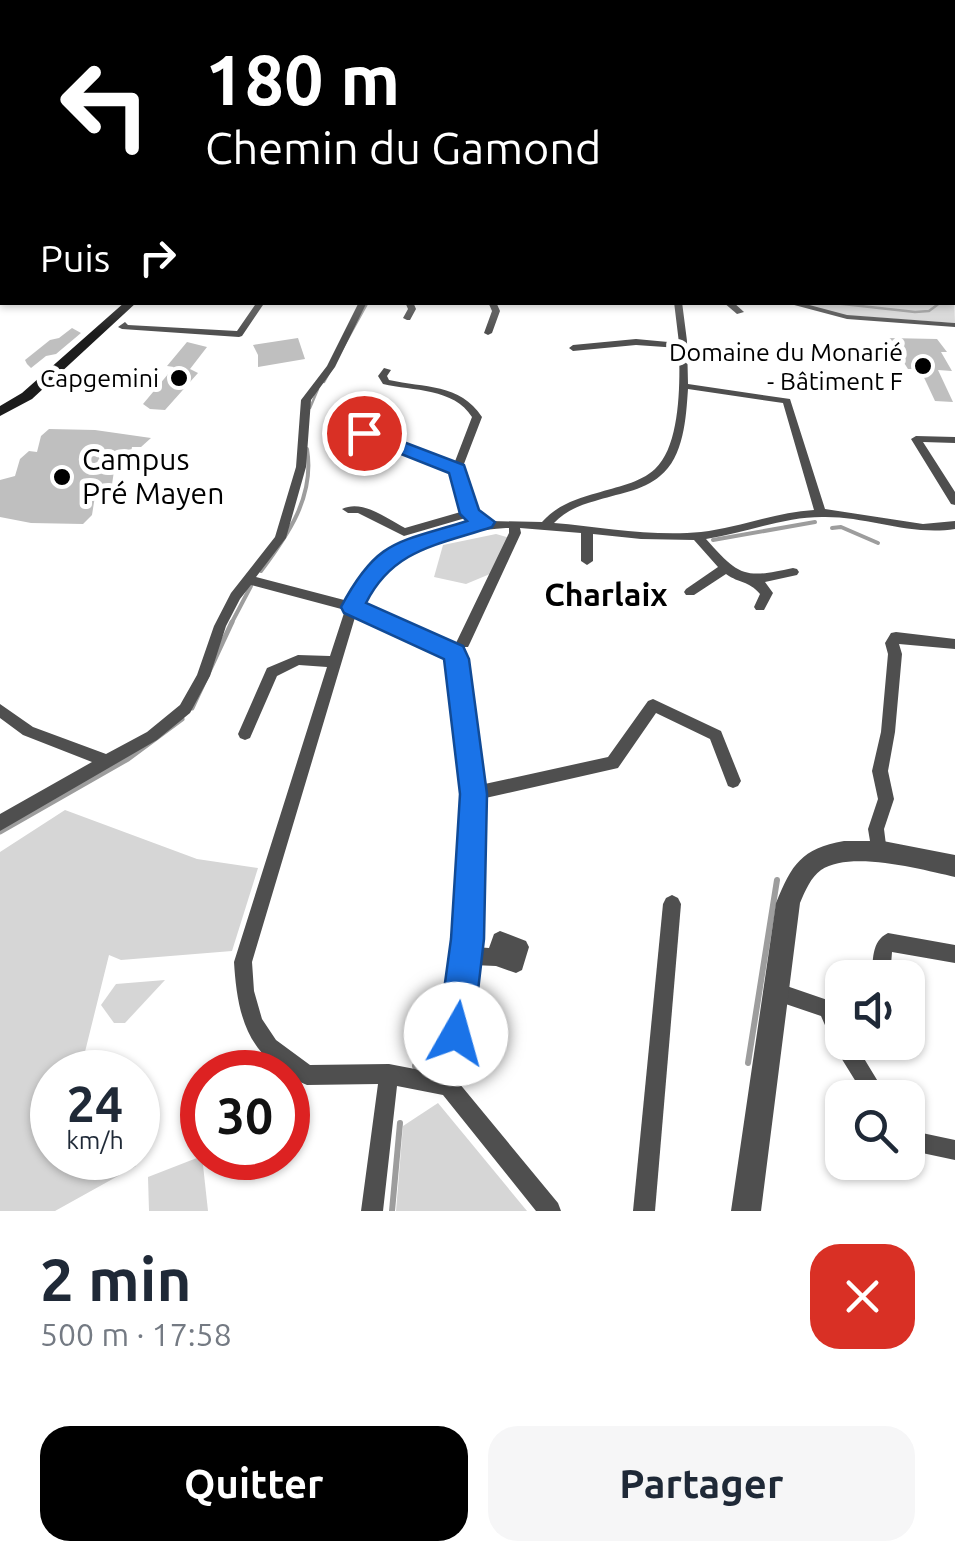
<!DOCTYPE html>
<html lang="fr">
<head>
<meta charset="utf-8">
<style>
  :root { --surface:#fff; --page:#f6f6f7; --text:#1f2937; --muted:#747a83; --accent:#000 }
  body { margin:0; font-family:Ubuntu,sans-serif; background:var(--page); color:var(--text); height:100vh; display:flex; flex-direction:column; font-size:38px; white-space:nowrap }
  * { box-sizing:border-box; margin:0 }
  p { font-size:32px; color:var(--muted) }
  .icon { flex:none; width:55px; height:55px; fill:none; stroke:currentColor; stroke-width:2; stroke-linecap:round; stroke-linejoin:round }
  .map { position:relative; height:1211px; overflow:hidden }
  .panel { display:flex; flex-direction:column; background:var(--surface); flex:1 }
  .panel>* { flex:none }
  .top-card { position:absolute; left:0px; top:0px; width:955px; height:305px; box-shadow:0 2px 8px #0004; background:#000; color:#fff; overflow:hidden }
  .fabs { position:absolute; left:825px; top:960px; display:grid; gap:20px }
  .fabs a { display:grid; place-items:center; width:100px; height:100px; border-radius:20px; background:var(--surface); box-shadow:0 2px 8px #0004; font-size:50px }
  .speed { position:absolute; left:30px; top:1050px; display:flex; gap:20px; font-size:50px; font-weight:700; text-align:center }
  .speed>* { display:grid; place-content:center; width:130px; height:130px; border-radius:50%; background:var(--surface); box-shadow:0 2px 8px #0004; line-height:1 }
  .speed small { font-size:25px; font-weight:400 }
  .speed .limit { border:15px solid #d22; background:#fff; color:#111 }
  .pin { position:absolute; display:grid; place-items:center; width:85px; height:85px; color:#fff; margin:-42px; border:5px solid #fff; border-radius:50%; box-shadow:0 2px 10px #0007 }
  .me { position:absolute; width:110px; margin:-55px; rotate:7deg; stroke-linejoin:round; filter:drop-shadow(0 0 8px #0008) }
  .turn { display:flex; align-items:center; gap:35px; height:210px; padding:0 40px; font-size:45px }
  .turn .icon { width:130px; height:130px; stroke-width:2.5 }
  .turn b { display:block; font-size:70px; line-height:85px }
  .then { display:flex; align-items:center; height:95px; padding:0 40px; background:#0003; gap:20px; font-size:38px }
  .round { display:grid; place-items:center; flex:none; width:105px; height:105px; border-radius:30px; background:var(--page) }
  .overview { display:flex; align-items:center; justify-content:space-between; height:170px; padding:0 40px }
  h1 { font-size:60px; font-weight:600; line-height:75px }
  .primary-button { display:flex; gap:20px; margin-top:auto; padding:20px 40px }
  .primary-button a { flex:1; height:115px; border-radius:30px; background:var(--accent); color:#fff; font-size:40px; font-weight:600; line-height:115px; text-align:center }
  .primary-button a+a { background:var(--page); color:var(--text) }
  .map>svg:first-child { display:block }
</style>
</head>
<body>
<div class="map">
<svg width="955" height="1211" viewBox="0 0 955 1211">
  <rect width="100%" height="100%" fill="#fff"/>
  <g fill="#d6d6d6">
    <path d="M953 252 955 323 839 315 789 303 952 302Z"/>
    <path d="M496 534 510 538 490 574 466 584 434 577 443 545Z"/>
    <path d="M65 810 197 859 258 868 232 951 121 960 109 955 80 1072H52V1158H131L136 1166 55 1211H0V852Z"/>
    <path d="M165 980 125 1023H114L101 1005 116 984Z"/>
    <path d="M438 1103 527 1211H396L403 1126Z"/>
    <path d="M202 1156 208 1211H149L148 1177Z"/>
  </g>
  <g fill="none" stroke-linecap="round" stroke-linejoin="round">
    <g stroke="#9d9d9d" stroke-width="2.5">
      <path d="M825 302 915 312 929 311 941 302"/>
      <path d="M324 382 368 302"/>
      <path d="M310 408 318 389"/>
    </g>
    <g stroke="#9d9d9d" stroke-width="4">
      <path d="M832 528 841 527 878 543"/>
      <path d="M713 540 815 522"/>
      <path d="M261 571C288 535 315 496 307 449"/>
      <path d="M231 624 251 586"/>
    </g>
    <g stroke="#9d9d9d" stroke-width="5">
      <path d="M192 708 232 622"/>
      <path d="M0 832 128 759 182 719"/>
    </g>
    <g stroke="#9d9d9d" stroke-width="6">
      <path d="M748 1063 777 880"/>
      <path d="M415 1066 434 1065"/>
      <path d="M392 1211 400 1123"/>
    </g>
  </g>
  <g fill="#bfbfbf">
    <path d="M72 328 81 333 56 354 46 356 31 368 27 364 25 360 50 340 59 338Z"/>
    <path d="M298 338 305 359 258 367V355L253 345Z"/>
    <path d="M888 338 937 339 947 352H941L952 371 938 370 953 402 935 401 920 369H908Z"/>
    <path d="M187 342 207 347 190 369 198 373 165 410 150 409 143 404 174 367 167 366Z"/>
    <path d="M49 429 95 430 151 438 141 447H132L128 467 114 471 111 491 104 497 95 496 92 515 83 524 31 523 0 517V480L15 476 20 459 29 451 37 452 41 436Z"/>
  </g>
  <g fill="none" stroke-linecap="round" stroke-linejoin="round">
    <defs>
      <g id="motorway">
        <path d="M2 177V185L0 186V178Z"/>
        <rect x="952" y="222" width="3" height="8"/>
      </g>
    </defs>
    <use href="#motorway" stroke="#dbdbdb" stroke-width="4"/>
    <g fill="#4f4f4f" fill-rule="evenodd">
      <rect x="0" y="169" width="2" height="4"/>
      <path d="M955 213V217L952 218V214Z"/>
      <rect x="0" y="222" width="2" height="4"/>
      <path d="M257 302H265L242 336 239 337 122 329 118 327 125 322 128 325 237 331Z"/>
      <path d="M359 302H367L335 367 311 400 306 467 286 538 256 577 348 601 352 592 382 557 419 536 463 523 477 522 469 517 404 536 358 513H348L342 509C362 499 386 518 405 528L464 511 452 471 359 433 361 431H367L454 464 472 417C454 388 413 391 383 384L378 376 384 368 391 370 387 376 389 380C424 388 460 383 482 417L462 469 475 511 490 521 542 522C557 505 576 499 597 493 616 487 640 483 655 469 681 445 680 381 679 348L636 345 573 351 569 348 573 345 636 339 679 343 674 302H682L687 341 688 384 790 399 825 509 923 524 955 521V529C909 536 868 516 822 517 783 517 745 533 706 539 739 576 744 579 793 568L797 569 799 572 797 575 765 582 773 593 764 610H756L754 607 760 594C748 580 740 584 726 574L694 595H686L684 592 686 589 718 567 694 540 641 539 593 534V561L587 565 581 561V533L520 528 521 533 470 643 468 647H458L456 643 509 533V528H506C455 532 412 538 377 579 370 587 362 594 359 605L459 649 480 785 608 757 648 701 653 699 721 731 741 781 738 786 733 788 728 786 710 739 656 713 618 768 481 799 475 947 489 948 494 934 500 931 526 941 529 947 522 970 516 973 496 966 473 965 459 1083 558 1203 561 1211H536L443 1095 397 1086 383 1211H361L378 1084 307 1085 300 1082C288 1073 271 1064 262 1053 240 1028 236 993 234 962L327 667 299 665 277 676 250 738 245 740 240 738 238 734 267 668 298 655 330 656 345 610 251 585 240 599 226 626 210 676 190 713 157 740 0 831V814L92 762 23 735 0 718V704L33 727 106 754 147 732 180 705 197 675 214 626 231 593 275 537 296 467 301 400 327 366ZM688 389 783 403 814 510C776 512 739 528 701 532 653 537 602 527 554 523 565 511 580 505 595 501 616 494 643 491 660 476 684 457 686 418 688 389ZM356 614 448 656 466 794 458 939 441 1074 389 1064 310 1065 276 1040 262 1019 254 991 252 962Z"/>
      <path d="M405 302H413L416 309 410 320H407L403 318 408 309Z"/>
      <path d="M488 302H496L500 311 492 333 488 335 484 333 492 311Z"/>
      <path d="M723 302H733L744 312 737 314Z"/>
      <path d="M783 302H798L847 315 955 323V327L847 319Z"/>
      <path d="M916 436 955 437V443L923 442 955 492V505L951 504 911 439Z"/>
      <path d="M896 632 955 639V649L899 644 902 654 895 732 888 771 894 799 884 829 887 853 885 859 879 861 873 859 868 829 878 799 872 771 881 732 888 654 885 643 891 633Z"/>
      <path d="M672 895 678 898 681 904 655 1211H633L663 904 666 898Z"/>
      <path d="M888 933 955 945V963L892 952 890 978H872C873 961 871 941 888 933Z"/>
      <path d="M775 982 842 1005V1042H854L888 1098H866L835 1048 821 1016 768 998 766 991 768 984Z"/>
      <path d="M908 1130 955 1140V1160L908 1150Z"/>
    </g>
    <path fill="#4f4f4f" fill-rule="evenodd" d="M844 841H883L955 855V877C923 870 851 850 821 870 811 877 805 891 800 903L761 1211H731L776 903C792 864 801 849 844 841Z"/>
    <g fill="#1c1c1c" fill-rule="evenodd">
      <rect x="952" y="245" width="3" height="6"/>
      <path d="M125 302H137L32 399 0 416V406L22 393Z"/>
    </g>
    <use href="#motorway" fill="#000" fill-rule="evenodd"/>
  </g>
  <linearGradient id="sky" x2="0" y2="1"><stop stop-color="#8aabca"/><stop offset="0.49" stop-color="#fff"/><stop offset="1" stop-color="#fff" stop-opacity="0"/></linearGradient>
  <rect width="955" height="333" fill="url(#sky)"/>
  <path fill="#1a73e8" stroke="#114b97" stroke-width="2.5" d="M364 427 464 465 479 510 495 522 492 527C438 545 393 549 366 603L463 646 469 659 487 794 484 939 473 1034 468 1047 456 1052 443 1047 438 1034 451 939 460 794 444 659 344 613 341 607C377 539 397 543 467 521L460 514 449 473 358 437V429Z"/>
  <g fill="#000" stroke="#fff" stroke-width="4">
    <circle cx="923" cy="366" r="10"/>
    <circle cx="179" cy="378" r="10"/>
    <circle cx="62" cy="477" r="10"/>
  </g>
  <g text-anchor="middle" stroke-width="10" stroke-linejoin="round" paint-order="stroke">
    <g font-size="25" fill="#000" stroke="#fff" text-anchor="end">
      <text x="903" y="361">Domaine du Monarié<tspan x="903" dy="29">- Bâtiment F</tspan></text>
      <text x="159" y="387">Capgemini</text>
    </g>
    <g font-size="30" fill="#000" stroke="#fff" text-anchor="start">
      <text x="82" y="470">Campus<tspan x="82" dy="34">Pré Mayen</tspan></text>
    </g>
    <g font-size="32" font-weight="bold" fill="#000" stroke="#fff">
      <text x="606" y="606">Charlaix</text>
    </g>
  </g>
</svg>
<div class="fabs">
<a><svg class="icon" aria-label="sound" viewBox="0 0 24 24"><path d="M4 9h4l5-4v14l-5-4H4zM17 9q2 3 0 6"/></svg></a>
<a><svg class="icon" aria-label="search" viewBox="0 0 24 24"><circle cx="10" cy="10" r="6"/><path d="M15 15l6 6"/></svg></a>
</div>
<div class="speed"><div>24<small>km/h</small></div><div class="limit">30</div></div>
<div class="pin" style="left:364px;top:433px;background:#d93025"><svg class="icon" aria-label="arrive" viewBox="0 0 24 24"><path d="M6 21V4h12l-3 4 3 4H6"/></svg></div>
<svg class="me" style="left:456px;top:1034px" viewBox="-20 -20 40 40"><circle r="19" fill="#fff"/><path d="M0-13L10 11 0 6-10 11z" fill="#1a73e8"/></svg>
<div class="top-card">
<div class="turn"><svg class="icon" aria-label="left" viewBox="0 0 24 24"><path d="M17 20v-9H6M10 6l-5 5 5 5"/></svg><div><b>180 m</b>Chemin du Gamond</div></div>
<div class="then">Puis<svg class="icon" aria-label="right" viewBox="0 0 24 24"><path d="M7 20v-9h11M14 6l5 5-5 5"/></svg></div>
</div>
</div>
<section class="panel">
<div class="overview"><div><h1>2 min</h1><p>500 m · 17:58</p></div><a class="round" style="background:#d93025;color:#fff"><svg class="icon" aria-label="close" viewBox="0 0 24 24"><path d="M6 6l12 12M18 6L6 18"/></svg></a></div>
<div class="primary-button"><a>Quitter</a><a>Partager</a></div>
</section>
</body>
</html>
